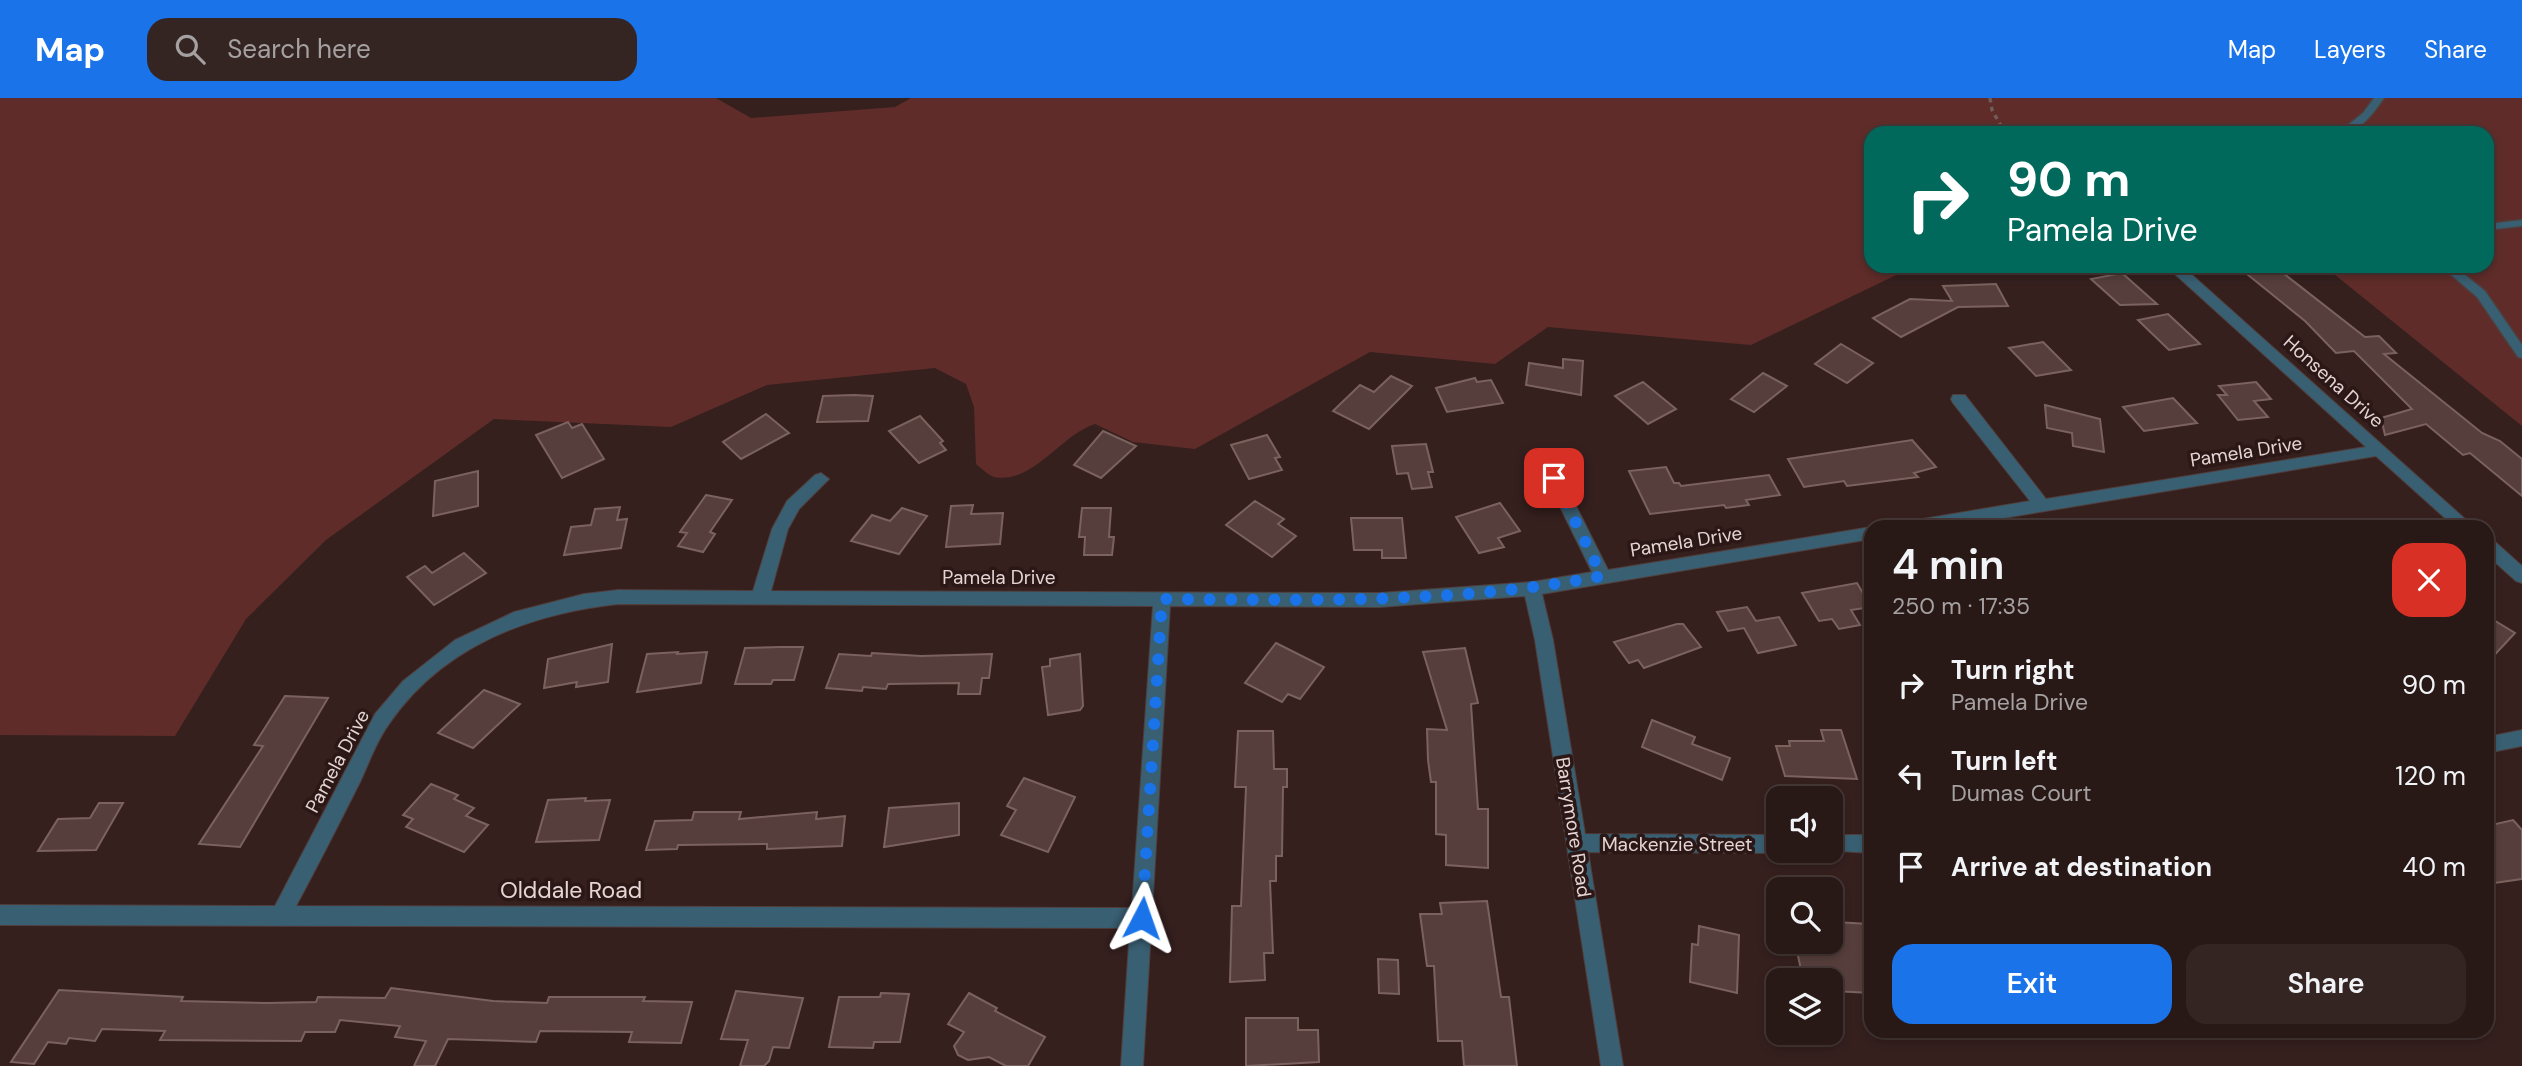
<!DOCTYPE html>
<html lang="en">
<head>
<meta charset="utf-8">
<style>
  :root { --surface:#281816; --page:#342523; --text:#f1f3f6; --muted:#a5a0a1; --line:#443735; --accent:#1a73e8 }
  body { margin:0; font-family:"DM Sans",sans-serif; background:var(--page); color:var(--text); height:100vh; display:flex; flex-direction:column; font-size:26px; white-space:nowrap }
  * { box-sizing:border-box; margin:0 }
  p { font-size:23px; color:var(--muted) }
  .icon { flex:none; width:38px; height:38px; fill:none; stroke:currentColor; stroke-width:2; stroke-linecap:round; stroke-linejoin:round }
  .map { position:relative; flex:1; overflow:hidden }
  .details { position:absolute; left:1864px; top:422px; width:630px; height:518px; display:flex; flex-direction:column; background:var(--surface); border-radius:21px; box-shadow:0 4px 10px #0003,0 0 0 2px var(--line) }
  .details>* { flex:none }
  .hud { position:absolute; left:1864px; top:28px; width:630px; height:147px; border-radius:21px; box-shadow:0 4px 10px #0003,0 0 0 2px var(--line); background:#00695c; color:#fff; overflow:hidden }
  .controls { position:absolute; left:1766px; top:688px; display:grid; gap:14px }
  .controls a { display:grid; place-items:center; width:77px; height:77px; border-radius:14px; background:var(--surface); box-shadow:0 4px 10px #0003,0 0 0 2px var(--line); font-size:35px }
  .pin { position:absolute; display:grid; place-items:center; width:60px; height:60px; color:#fff; margin:-30px; border-radius:14px; box-shadow:0 4px 10px #0006 }
  .me { position:absolute; width:77px; margin:-38px; rotate:4deg; stroke-linejoin:round; filter:drop-shadow(0 0 5px #0008) }
  .turn { display:flex; align-items:center; gap:24px; height:147px; padding:0 28px; font-size:32px }
  .turn .icon { width:91px; height:91px; stroke-width:2.5 }
  .turn b { display:block; font-size:49px; line-height:60px }
  .round { display:grid; place-items:center; flex:none; width:74px; height:74px; border-radius:21px; background:var(--page) }
  .overview { display:flex; align-items:center; justify-content:space-between; height:119px; padding:0 28px }
  h1 { font-size:42px; font-weight:600; line-height:52px }
  .action { display:flex; gap:14px; margin-top:auto; padding:14px 28px }
  .action a { flex:1; height:80px; border-radius:21px; background:var(--accent); color:#fff; font-size:28px; font-weight:600; line-height:80px; text-align:center }
  .action a+a { background:var(--page); color:var(--text) }
  ul { padding:0; list-style:none }
  li { display:flex; align-items:center; gap:21px; height:91px; padding:0 28px }
  li div { flex:1 }
  li b { display:block; font-size:26px }
  li em { font-style:normal }
  header { display:flex; align-items:center; gap:42px; box-sizing:border-box; height:98px; padding:0 35px; background:var(--accent); color:#fff }
  header strong { font-size:33px }
  nav { display:flex; gap:38px; margin-inline-start:auto; font-size:24px }
  .search { width:490px; height:63px; background:var(--page); display:flex; align-items:center; gap:18px; box-sizing:border-box; padding:0 24px; border-radius:21px; color:var(--muted); font-size:26px }
  .map>svg:first-child { display:block }
</style>
</head>
<body>
<header>
<strong>Map</strong>
<div class="search"><svg class="icon" aria-label="search" viewBox="0 0 24 24"><circle cx="10" cy="10" r="6"/><path d="M15 15l6 6"/></svg>Search here</div>
<nav><a>Map</a><a>Layers</a><a>Share</a></nav>
</header>
<div class="map">
<svg width="2522" height="968" viewBox="0 0 2522 968">
  <rect width="100%" height="100%" fill="#35201e"/>
  <path fill="#5f2c29" d="M0 0H716L751 20 895 9 911 0H2522V328L2324 168H2487V35H1871V168H1915L1751 247 1548 229 1495 266 1370 254 1195 351 1133 344 1095 326C1062 336 1032 387 994 379 988 377 981 370 976 366L974 309 966 286 935 270 767 287 671 329 494 321 326 442 246 521 175 638 0 637Z"/>
  <g fill="#563e3c" stroke="#7b625f" stroke-width="2">
    <path d="M2237 168H2274L2365 239 2379 238 2396 255 2384 256 2482 335 2500 343 2522 361V398L2470 355 2463 357 2426 326 2385 337 2381 320 2412 311 2354 253 2336 255 2305 223Z"/>
    <path d="M2122 175 2157 206 2120 207 2091 181Z"/>
    <path d="M1996 186 2008 208 1958 209 1901 239 1873 220 1910 201 1952 203 1943 188Z"/>
    <path d="M2168 216 2200 246 2169 252 2138 222Z"/>
    <path d="M2043 244 2071 272 2036 278 2009 250Z"/>
    <path d="M1841 246 1873 265 1847 285 1815 266Z"/>
    <path d="M1563 261 1583 263 1581 297 1526 287 1529 265 1563 270Z"/>
    <path d="M1763 275 1787 288 1754 314 1731 301Z"/>
    <path d="M1391 278 1412 288 1369 331 1333 313 1360 287 1374 294Z"/>
    <path d="M1475 280 1477 284 1491 282 1503 305 1447 314 1436 290Z"/>
    <path d="M1643 284 1676 311 1648 326 1615 298Z"/>
    <path d="M2256 284 2271 301 2254 303 2268 319 2238 322 2218 297H2227L2219 288Z"/>
    <path d="M854 297 873 298 868 323 817 324 823 298Z"/>
    <path d="M2173 300 2197 325 2144 333 2123 309Z"/>
    <path d="M2045 307 2100 321 2104 354 2073 348 2072 335 2047 330Z"/>
    <path d="M766 316 789 335 741 361 723 344Z"/>
    <path d="M920 318 943 343 940 345 946 352 919 365 889 333Z"/>
    <path d="M568 324 572 330 582 326 604 361 562 380 536 337Z"/>
    <path d="M1103 333 1136 348 1101 380 1074 367Z"/>
    <path d="M1267 337 1280 359 1275 360 1282 372 1249 381 1231 347Z"/>
    <path d="M1912 342 1936 369 1914 375 1918 379 1847 388 1844 383 1804 389 1788 361Z"/>
    <path d="M1426 346 1433 374H1428L1432 389 1412 391 1408 375 1397 376 1392 348Z"/>
    <path d="M1666 369 1674 385H1679L1681 388 1769 377 1780 397 1746 402 1749 407 1726 410 1724 407 1650 416 1629 373Z"/>
    <path d="M478 373V408L433 418 435 383Z"/>
    <path d="M706 397 732 402 710 434 715 436 703 454 678 448 687 435 680 434Z"/>
    <path d="M1255 403 1284 421 1278 426 1296 438 1272 459 1226 427Z"/>
    <path d="M1500 405 1520 433 1498 440 1504 449 1479 455 1456 419Z"/>
    <path d="M973 407 971 416 1003 415 1000 446 946 449 951 408Z"/>
    <path d="M620 409 617 422 627 421 621 450 564 457 571 429 591 427 595 411Z"/>
    <path d="M902 410 927 418 899 456 851 443 872 417 890 423Z"/>
    <path d="M1082 410H1111L1109 439H1114L1112 457H1084L1085 439H1079Z"/>
    <path d="M1351 420H1402L1406 460H1382V452H1354Z"/>
    <path d="M464 455 486 475 434 507 407 479 425 468 432 475Z"/>
    <path d="M1857 485 1871 509 1851 512 1860 527 1839 531 1832 521 1819 523 1802 495Z"/>
    <path d="M1747 509 1756 523 1779 519 1796 547 1758 555 1744 530 1728 533 1717 514Z"/>
    <path d="M2487 518 2515 535 2487 565Z"/>
    <path d="M1677 526H1683L1701 549 1644 570 1638 562 1629 565 1614 544Z"/>
    <path d="M1276 545 1324 569 1300 601 1288 596 1282 604 1245 585Z"/>
    <path d="M612 546 608 584 576 589 577 584 544 590 548 561Z"/>
    <path d="M780 549H803L794 582H773L771 586H735L745 550Z"/>
    <path d="M1465 550 1478 605 1471 606 1478 711H1488V770L1446 767V737L1436 736V684H1431L1428 662 1427 631 1447 632 1423 554Z"/>
    <path d="M678 554 677 556 707 554 701 585 637 594 647 556Z"/>
    <path d="M872 555 921 558 992 556 989 580H982L980 596H958L959 585 888 586 886 591 863 589 862 593 826 590 839 556 871 558Z"/>
    <path d="M1080 556 1083 608 1080 612 1048 617 1042 569 1050 568V561Z"/>
    <path d="M484 592 520 606 473 650 438 635Z"/>
    <path d="M285 598 328 600 240 749 199 746 263 648 254 647Z"/>
    <path d="M1652 622 1695 639 1692 646 1730 660 1722 682 1642 649Z"/>
    <path d="M1821 632H1841L1857 681 1785 678 1776 648H1790L1789 643H1824Z"/>
    <path d="M1238 633H1273L1274 671H1287V689H1283L1282 758H1276V783H1270L1273 855H1264L1265 882 1230 884 1232 808H1241L1246 689H1235Z"/>
    <path d="M1024 680 1075 699 1048 754 1001 737 1016 712 1007 708Z"/>
    <path d="M431 686 458 697 454 701 474 710 466 718 488 727 464 754 406 729 413 721 403 717Z"/>
    <path d="M586 700 585 703 610 702 599 742 536 744 548 702Z"/>
    <path d="M99 705H123L96 752 38 753 58 721 90 720Z"/>
    <path d="M959 705V737L884 749 889 710Z"/>
    <path d="M694 714H741L739 721 817 714 816 721 845 718 842 748 767 751V746L678 747 677 751 646 752 655 723 692 722Z"/>
    <path d="M2513 722 2522 732V781L2487 786V728Z"/>
    <path d="M1487 803 1501 899H1509L1517 968H1464L1462 943H1438L1434 868H1427L1420 816H1442L1440 805Z"/>
    <path d="M1836 824 1868 826 1871 895 1833 893 1830 882 1803 881 1795 844H1830V831H1838Z"/>
    <path d="M1699 828 1739 837 1737 895 1690 884 1692 846 1698 847Z"/>
    <path d="M1378 861 1398 862 1399 896 1379 895Z"/>
    <path d="M391 890 493 903 547 905 549 899H645L643 903 692 904 681 945 629 944 632 934 540 933 536 944 448 941 435 968H414L426 943 395 939 400 928 340 922 335 934H305L301 943 160 942 165 933 102 931 95 943 69 940 66 946 48 944 34 966 11 964 59 892 183 899 181 903 267 905 316 904 318 899 385 900Z"/>
    <path d="M736 893 803 900 789 950 773 949 769 963 764 968H740L748 942 721 941Z"/>
    <path d="M881 895 909 896 900 944H874L873 950 829 949 839 899H880Z"/>
    <path d="M969 895 997 910 995 913 1045 939 1028 968H1006L989 959 968 962 958 957 954 948 964 934 948 926Z"/>
    <path d="M1246 920H1298V932H1318L1319 964 1246 968Z"/>
  </g>
  <g fill="none" stroke-linecap="round" stroke-linejoin="round">
    <defs>
      <g id="service">
        <path d="M2374 0H2384C2372 17 2360 35 2338 35L2363 15Z"/>
        <path d="M2522 122V128L2487 132V126Z"/>
        <path d="M2441 168H2454L2485 193 2522 247V260L2518 259 2477 199Z"/>
      </g>
      <g id="minor">
        <path d="M2166 168H2182L2474 429H2455L2376 358 1950 429H1903L1911 423 2030 403 1953 305 1951 301 1953 297H1965L2046 401 2366 349Z"/>
        <path d="M1545 356 1553 362 1608 472 1871 429V441L1542 496 1553 542 1585 736 1778 737V752H1785L1778 755 1588 754 1623 968H1601L1535 542 1525 498 1380 509 1170 508 1143 968H1121L1130 830 0 827V807L275 808 375 616 403 583 455 542 514 514 584 496 618 492 753 493 772 431 787 403 815 377 821 375 829 381 799 411 788 431 771 493 1380 495 1532 484 1592 474 1537 362ZM618 506 1153 508 1132 810 296 808C318 767 339 726 360 684 369 665 376 644 389 626 442 549 528 516 618 506Z"/>
        <path d="M2487 441 2493 442 2522 468V485L2516 483 2487 457Z"/>
        <path d="M2522 632V648L2487 655V639Z"/>
        <path d="M1830 737H1871V755L1823 752H1830Z"/>
      </g>
    </defs>
    <use href="#service" stroke="#513d3b" stroke-width="3"/>
    <use href="#minor" stroke="#513d3b" stroke-width="2"/>
    <path stroke="#6f5c5b" stroke-width="3.5" stroke-dasharray="4.5 4.5" stroke-linecap="butt" d="M1990 0 1992 12 2005 35"/>
    <use href="#service" fill="#395f72" fill-rule="evenodd"/>
    <use href="#minor" fill="#395f72" fill-rule="evenodd"/>
  </g>
  <g fill="none" stroke-linecap="round" stroke-linejoin="round">
    <path stroke="#1a73e8" stroke-width="12" stroke-dasharray="0 21.6" d="M1142 820 1162 501C1310 502 1457 506 1602 478L1554 380"/>
  </g>
  <g text-anchor="middle" stroke-width="7" stroke-linejoin="round" paint-order="stroke">
    <g font-size="19" fill="#e4d5d4" stroke="#2b1715">
      <text transform="translate(2334 283) rotate(42)" y="7">Honsena Drive</text>
      <text transform="translate(2246 353) rotate(-9)" y="7">Pamela Drive</text>
      <text transform="translate(1686 443) rotate(-9)" y="7">Pamela Drive</text>
      <text x="999" y="486">Pamela Drive</text>
      <text transform="translate(337 663) rotate(-62)" y="7">Pamela Drive</text>
      <text transform="translate(1574 729) rotate(81)" y="7">Barrymore Road</text>
      <text x="1677" y="753">Mackenzie Street</text>
    </g>
    <g font-size="23" fill="#e4d5d4" stroke="#2b1715">
      <text x="571" y="800">Olddale Road</text>
    </g>
  </g>
</svg>
<div class="controls">
<a><svg class="icon" aria-label="sound" viewBox="0 0 24 24"><path d="M4 9h4l5-4v14l-5-4H4zM17 9q2 3 0 6"/></svg></a>
<a><svg class="icon" aria-label="search" viewBox="0 0 24 24"><circle cx="10" cy="10" r="6"/><path d="M15 15l6 6"/></svg></a>
<a><svg class="icon" aria-label="layers" viewBox="0 0 24 24"><path d="M12 4l9 5-9 5-9-5zM3 14l9 5 9-5"/></svg></a>
</div>
<div class="pin" style="left:1554px;top:380px;background:#d93025"><svg class="icon" aria-label="arrive" viewBox="0 0 24 24"><path d="M6 21V4h12l-3 4 3 4H6"/></svg></div>
<svg class="me" style="left:1142px;top:820px" viewBox="-20 -20 40 40"><path d="M0-17L14 15 0 8-14 15z" fill="#1a73e8" stroke="#fff" stroke-width="4"/></svg>
<div class="hud">
<div class="turn"><svg class="icon" aria-label="right" viewBox="0 0 24 24"><path d="M7 20v-9h11M14 6l5 5-5 5"/></svg><div><b>90 m</b>Pamela Drive</div></div>
</div>
<section class="details">
<div class="overview"><div><h1>4 min</h1><p>250 m · 17:35</p></div><a class="round" style="background:#d93025;color:#fff"><svg class="icon" aria-label="close" viewBox="0 0 24 24"><path d="M6 6l12 12M18 6L6 18"/></svg></a></div>
<ul>
<li><svg class="icon" aria-label="right" viewBox="0 0 24 24"><path d="M7 20v-9h11M14 6l5 5-5 5"/></svg><div><b>Turn right</b><p>Pamela Drive</p></div><em>90 m</em></li>
<li><svg class="icon" aria-label="left" viewBox="0 0 24 24"><path d="M17 20v-9H6M10 6l-5 5 5 5"/></svg><div><b>Turn left</b><p>Dumas Court</p></div><em>120 m</em></li>
<li><svg class="icon" aria-label="arrive" viewBox="0 0 24 24"><path d="M6 21V4h12l-3 4 3 4H6"/></svg><div><b>Arrive at destination</b></div><em>40 m</em></li>
</ul>
<div class="action"><a>Exit</a><a>Share</a></div>
</section>
</div>
</body>
</html>
